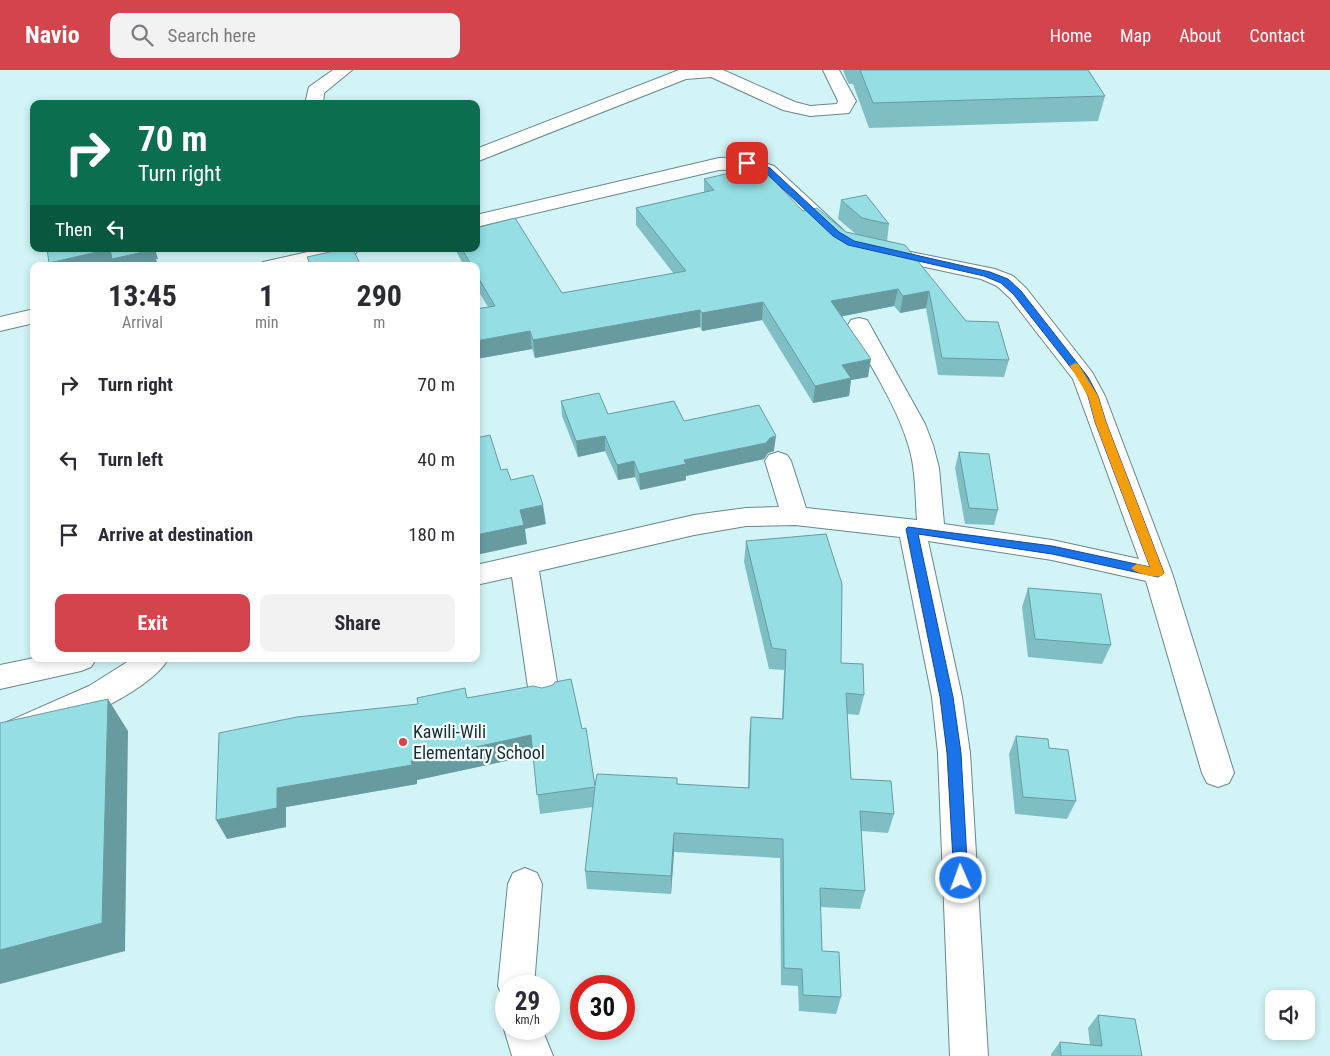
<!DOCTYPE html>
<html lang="en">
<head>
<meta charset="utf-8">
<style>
  :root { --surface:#fff; --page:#f2f2f3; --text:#2b2b33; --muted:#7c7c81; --accent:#d4444c }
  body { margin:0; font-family:"Roboto Condensed",sans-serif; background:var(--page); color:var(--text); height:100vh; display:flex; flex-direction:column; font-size:19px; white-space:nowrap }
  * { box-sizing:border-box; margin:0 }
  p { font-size:16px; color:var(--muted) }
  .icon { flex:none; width:28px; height:28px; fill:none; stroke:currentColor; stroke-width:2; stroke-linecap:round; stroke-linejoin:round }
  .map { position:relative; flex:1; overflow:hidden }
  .panel { position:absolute; left:30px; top:192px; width:450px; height:400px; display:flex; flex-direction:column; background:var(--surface); border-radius:10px; box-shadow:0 2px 8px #0003 }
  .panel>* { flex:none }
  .banner { position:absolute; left:30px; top:30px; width:450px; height:152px; border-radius:10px; box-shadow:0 2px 8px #0003; background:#0b6e4f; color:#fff; overflow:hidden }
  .tools { position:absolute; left:1265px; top:920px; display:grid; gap:10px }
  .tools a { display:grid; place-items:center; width:50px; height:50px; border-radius:10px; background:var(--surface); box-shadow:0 2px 8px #0003; font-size:25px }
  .speed { position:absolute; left:495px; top:905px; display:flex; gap:10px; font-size:25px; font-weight:700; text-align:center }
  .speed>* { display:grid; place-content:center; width:65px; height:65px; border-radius:50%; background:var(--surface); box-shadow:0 2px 8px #0003; line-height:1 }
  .speed small { font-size:12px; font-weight:400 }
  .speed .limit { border:8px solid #d22; background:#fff; color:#111 }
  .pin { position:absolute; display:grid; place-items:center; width:42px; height:42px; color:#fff; margin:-21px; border-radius:10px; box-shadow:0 2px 8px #0006 }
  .me { position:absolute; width:55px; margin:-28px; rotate:358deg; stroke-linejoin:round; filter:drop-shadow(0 0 4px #0008) }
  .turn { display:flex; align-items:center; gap:18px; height:105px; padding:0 25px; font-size:22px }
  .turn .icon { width:65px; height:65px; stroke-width:2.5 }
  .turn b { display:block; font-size:35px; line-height:42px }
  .then { display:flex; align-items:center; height:48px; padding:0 25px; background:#0003; gap:10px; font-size:19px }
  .eta { display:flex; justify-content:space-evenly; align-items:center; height:85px; text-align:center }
  .eta b { font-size:30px; font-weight:700; line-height:35px }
  .primary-button { display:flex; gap:10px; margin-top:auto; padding:10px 25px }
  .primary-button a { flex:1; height:58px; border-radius:10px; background:var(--accent); color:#fff; font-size:20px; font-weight:700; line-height:58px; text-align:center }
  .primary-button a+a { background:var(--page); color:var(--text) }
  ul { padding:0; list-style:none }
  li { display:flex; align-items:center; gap:15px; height:75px; padding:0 25px }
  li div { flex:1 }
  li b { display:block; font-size:19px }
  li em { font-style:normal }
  header { display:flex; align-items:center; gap:30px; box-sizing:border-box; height:70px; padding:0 25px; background:var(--accent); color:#fff }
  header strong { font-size:24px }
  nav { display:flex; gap:28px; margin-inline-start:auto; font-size:18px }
  .search { width:350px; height:45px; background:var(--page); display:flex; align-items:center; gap:12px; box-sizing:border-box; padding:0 18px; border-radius:10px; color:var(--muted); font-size:19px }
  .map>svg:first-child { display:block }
</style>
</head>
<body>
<header>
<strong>Navio</strong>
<div class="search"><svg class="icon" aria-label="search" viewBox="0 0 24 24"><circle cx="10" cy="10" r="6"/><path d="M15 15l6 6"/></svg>Search here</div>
<nav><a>Home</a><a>Map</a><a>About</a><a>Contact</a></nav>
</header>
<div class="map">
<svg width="1330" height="986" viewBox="0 0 1330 986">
  <rect width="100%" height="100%" fill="#d2f4f6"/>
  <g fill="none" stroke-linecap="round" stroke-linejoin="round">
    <defs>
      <g id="minor">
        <path d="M333 0H352L324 23 323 34H305L309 17Z"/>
        <path d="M679 0H723L795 32 810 36 837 34 838 31 823 0H839L856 31 849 43 810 46 783 40 711 7 686 9 476 92V79Z"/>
        <path d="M747 87 774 96 843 160 846 164 843 168 836 170 829 168 760 104 745 99 719 100 476 157V145L719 88Z"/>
        <path d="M881 176 995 199 1013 206 1026 218 1092 302 1105 326 1172 503 1234 703 1229 713 1218 717 1207 713 1202 703 1146 511 1052 490 928 471 962 627 970 683 988 986H950L938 683 932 627 900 467 795 455 746 456 694 465 539 501 559 624 555 633 544 636 533 633 529 624 512 507 476 515V495L694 445 746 438 779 437 765 391 769 385 778 382 787 385 791 391 806 438 917 450C915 425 916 398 908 374 896 334 868 292 848 255L851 250 859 248 867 250 870 255 925 354 933 375 939 398 944 454 1052 470 1139 489 1073 309 1010 228 997 216 981 209 874 186 871 182 874 178Z"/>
        <path d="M321 179H359L356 183 298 196H259L263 192Z"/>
        <path d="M34 239V253L0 261V247Z"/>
        <path d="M34 588V589H96L91 597 81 601 0 619V595Z"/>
        <path d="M132 589H168C149 625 40 668 0 682V655L89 616Z"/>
        <path d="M525 798 537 803 542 814 534 916H506V930L503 929 498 916 508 814 513 803Z"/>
        <path d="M506 954V959H542L553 986H512L504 959Z"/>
      </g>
    </defs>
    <use href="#minor" stroke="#68878a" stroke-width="2"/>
    <use href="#minor" fill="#fff" fill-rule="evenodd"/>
  </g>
  <g fill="#7fbfc4">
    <path d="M843 0H1088L1105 26 1098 51 869 58 853 14H849L846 8Z"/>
    <path d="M704 109 803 141 846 162 856 164 838 149 841 130 889 154 887 171 966 251 1009 290 1004 307 938 305 926 238 900 243 894 236 842 246 868 307 851 310 849 326 813 333 762 250 702 261 700 257 535 288 532 279 476 289V239L488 237 476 217V196H464L456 181 455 179H476L562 223 674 204 636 155V138L704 122Z"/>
    <path d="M561 331 608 344 774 381 768 383 764 389 686 406V410L640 420 635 407 618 410 605 381 578 387 562 346Z"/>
    <path d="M959 382 998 440 994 455 965 454 955 398Z"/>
    <path d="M746 471 841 593 864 625 859 645 847 644 851 709 894 744 888 763 861 761 865 821 860 839 820 837 822 881 841 927 836 944 799 941 798 916 781 915 780 788 674 782 671 824 587 819 585 801 593 737 540 744 533 685 417 710V714L286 737V757L227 769 467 628 595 716 677 715 748 718 749 667 751 647 782 649 784 600 769 599 744 492Z"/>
    <path d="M1028 518 1111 575 1102 594 1028 587 1022 537Z"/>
    <path d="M1016 666 1049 678 1076 731 1067 749 1015 744 1009 684Z"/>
    <path d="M1098 945 1142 986H1051V984L1060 972 1090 975 1088 958Z"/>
  </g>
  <g fill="#689ba0">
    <path d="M110 179H155L158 189H156L158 196H51L49 193Z"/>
    <path d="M898 219 894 236 829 249 831 231Z"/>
    <path d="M929 221 926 238 900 243 903 226Z"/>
    <path d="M763 232 762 250 702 261V243Z"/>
    <path d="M700 240V257L535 288 533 270Z"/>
    <path d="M530 261 532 279 476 289V271Z"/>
    <path d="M871 289 868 307 851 310 849 326 813 333 815 316 842 295Z"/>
    <path d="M605 366V381L578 387 576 371Z"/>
    <path d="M776 366 774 381 768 383 764 389 686 406V410L640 420 639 404 684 390Z"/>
    <path d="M634 391 635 407 618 410 617 395Z"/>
    <path d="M543 435 546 454 525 459 527 474 476 485V465L520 440Z"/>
    <path d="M108 629 128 661 125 881 0 914V880Z"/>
    <path d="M531 665 534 685 417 710V714L286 737V757L227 769 216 750 277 718 411 691Z"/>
    <path d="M674 763V782L671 824V806Z"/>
  </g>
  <g fill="#94dee4" stroke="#689ba0">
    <path d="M860 0H1088L1105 26 873 33Z"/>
    <path d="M760 96 803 141 817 138 846 162 905 175 966 251 998 252 1009 290 942 288 929 221 903 226 898 219 831 231 871 289 842 295 851 308 815 316 763 232 702 243 700 240 533 270 530 261 476 271V239L495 236 476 204V196H472L462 179H476V158L515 148 562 223 686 201 636 138 714 120 704 109Z"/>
    <path d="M866 125 889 154 862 148 841 130Z"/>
    <path d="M47 179H151L152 180 112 189 110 179 49 193Z"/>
    <path d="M343 179H353L361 196H311L307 187Z"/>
    <path d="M599 323 608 344 674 331 684 351 759 335 776 366 770 368 766 373 684 390 686 394 639 404 634 391 617 395 605 366 576 371 561 331Z"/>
    <path d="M490 365 501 400 507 399 511 410 533 405 543 435 520 440 524 455 476 465V368Z"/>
    <path d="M959 382 989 384 998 440 969 438Z"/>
    <path d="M826 464 842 514 841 593 863 594 864 625 846 623 851 709 891 711 894 744 860 741 865 821 820 818 822 881 839 882 841 927 803 925 802 899 784 898 783 769 674 763 671 806 585 801 595 717 537 725 531 665 411 691 412 695 277 718V738L216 750 219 663 297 647 418 634 417 628 465 618 467 628 533 616 542 618 553 615 555 612 571 609 582 659 586 658 595 716 597 704 677 708V714L749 718 751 647 783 649 786 580 772 578 746 471Z"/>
    <path d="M1028 518 1101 524 1111 575 1035 569Z"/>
    <path d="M108 629 102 853 0 880V653Z"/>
    <path d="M1016 666 1048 669 1049 678 1068 680 1076 731 1023 727Z"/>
    <path d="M1098 945 1135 949 1142 986H1061L1060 972 1102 976Z"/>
  </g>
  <path fill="#1a73e8" stroke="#114b97" d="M747 90 770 98 839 162 854 171 990 202 1008 209 1021 221 1088 307 1098 326 1106 352 1164 503 1158 507 1052 484 918 464 953 627 961 683 968 808 966 813 961 814 956 813 954 808 947 683 940 627 906 459 908 457 1052 476 1150 497 1095 352 1088 326 1079 308 1014 225 1001 213 984 206 848 175 833 166 765 102 744 94V91Z"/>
  <path fill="#f59e0b" d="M1075 293 1078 294 1098 326 1106 352 1164 503 1162 506C1154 508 1137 504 1131 498L1137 494 1150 497 1095 352 1088 326 1070 296Z"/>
  <circle fill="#d4444c" stroke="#effdfe" stroke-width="2" cx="403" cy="672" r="5"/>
  <g text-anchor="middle" stroke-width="4.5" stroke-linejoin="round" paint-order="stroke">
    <g font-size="18" fill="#1f2c2d" stroke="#effdfe" text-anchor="start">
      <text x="413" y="668">Kawili-Wili<tspan x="413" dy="21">Elementary School</tspan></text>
    </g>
  </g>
</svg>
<div class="tools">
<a><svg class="icon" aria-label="sound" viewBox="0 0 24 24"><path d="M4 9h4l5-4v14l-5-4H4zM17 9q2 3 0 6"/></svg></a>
</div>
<div class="speed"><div>29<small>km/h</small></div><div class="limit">30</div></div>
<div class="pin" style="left:747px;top:93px;background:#d93025"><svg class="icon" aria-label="arrive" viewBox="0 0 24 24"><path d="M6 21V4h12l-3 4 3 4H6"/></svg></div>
<svg class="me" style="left:961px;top:808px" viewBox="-20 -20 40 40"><circle r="17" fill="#1a73e8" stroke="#fff" stroke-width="3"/><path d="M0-11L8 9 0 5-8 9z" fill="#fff"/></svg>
<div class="banner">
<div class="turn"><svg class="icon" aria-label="right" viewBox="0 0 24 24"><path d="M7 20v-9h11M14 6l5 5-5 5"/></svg><div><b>70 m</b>Turn right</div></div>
<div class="then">Then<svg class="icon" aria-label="left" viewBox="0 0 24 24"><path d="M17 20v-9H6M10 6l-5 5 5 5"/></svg></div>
</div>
<section class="panel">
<div class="eta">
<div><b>13:45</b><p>Arrival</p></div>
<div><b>1</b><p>min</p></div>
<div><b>290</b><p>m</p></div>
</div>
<ul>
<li><svg class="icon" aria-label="right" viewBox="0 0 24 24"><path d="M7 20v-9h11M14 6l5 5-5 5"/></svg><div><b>Turn right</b></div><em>70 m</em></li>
<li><svg class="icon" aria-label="left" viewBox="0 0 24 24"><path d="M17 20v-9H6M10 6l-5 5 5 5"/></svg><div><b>Turn left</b></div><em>40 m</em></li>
<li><svg class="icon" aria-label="arrive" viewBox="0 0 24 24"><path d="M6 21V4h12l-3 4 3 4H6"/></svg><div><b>Arrive at destination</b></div><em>180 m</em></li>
</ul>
<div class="primary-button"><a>Exit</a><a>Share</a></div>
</section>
</div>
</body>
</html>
